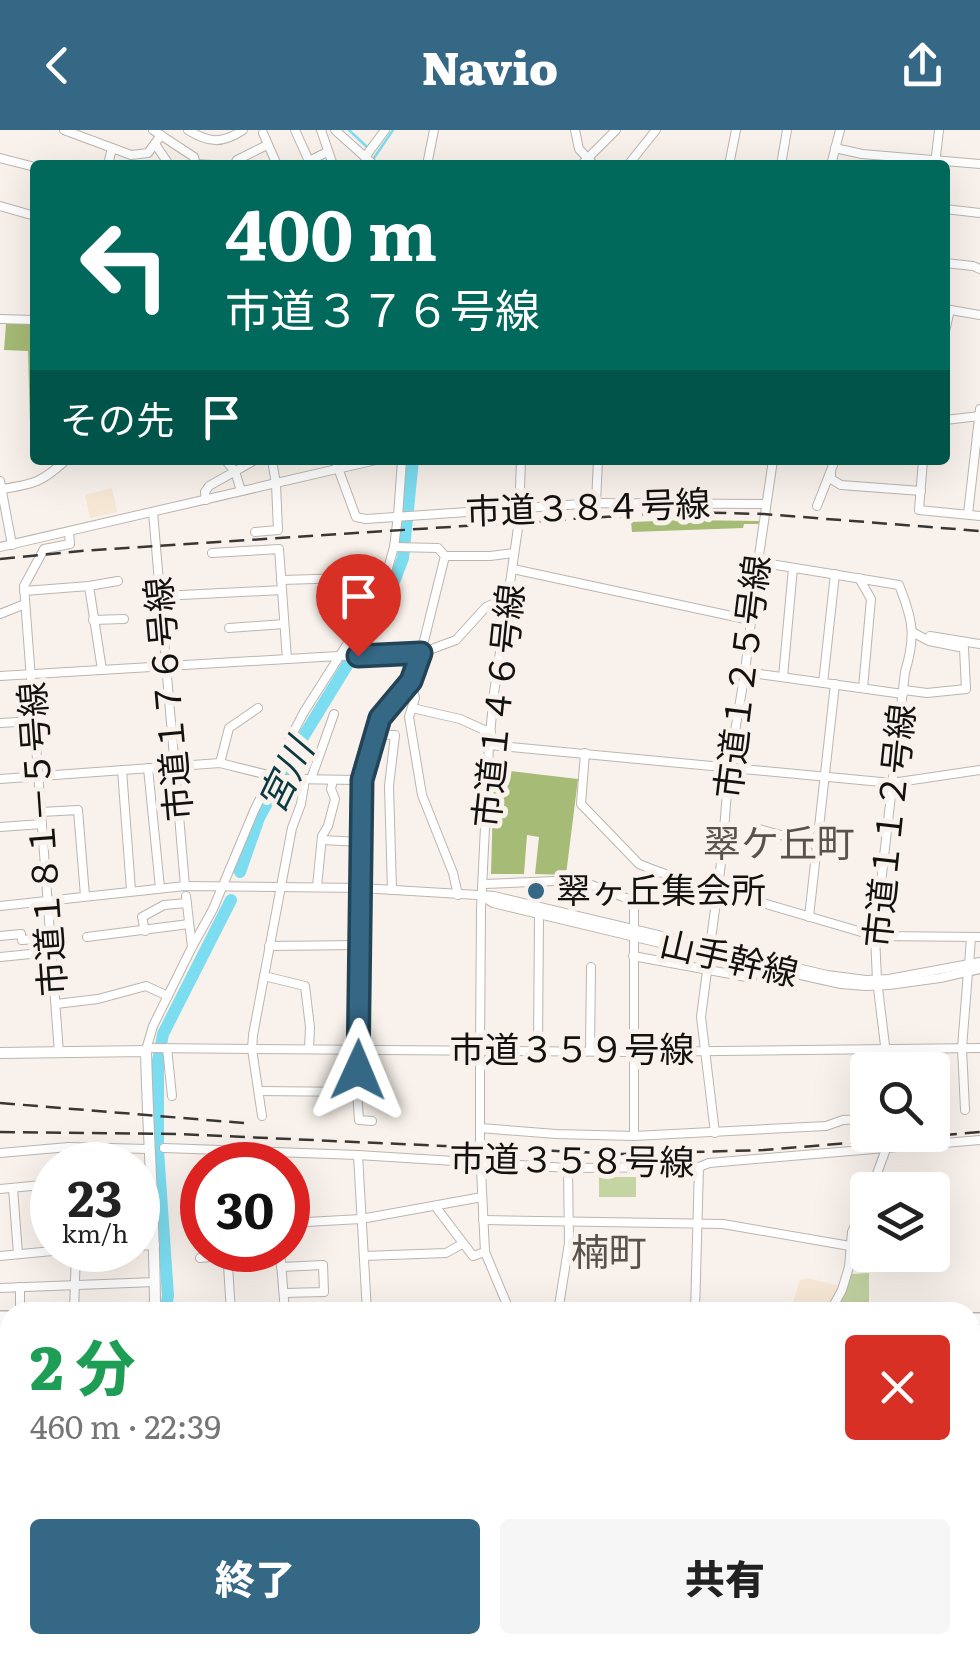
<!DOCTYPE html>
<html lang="ja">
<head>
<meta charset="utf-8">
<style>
  :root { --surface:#fff; --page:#f6f6f6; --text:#222; --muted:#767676; --accent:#346885 }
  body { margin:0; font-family:Literata,"Noto Sans JP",serif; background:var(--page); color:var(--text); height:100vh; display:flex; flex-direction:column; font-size:38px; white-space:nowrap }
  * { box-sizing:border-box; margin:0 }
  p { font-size:32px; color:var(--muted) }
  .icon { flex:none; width:55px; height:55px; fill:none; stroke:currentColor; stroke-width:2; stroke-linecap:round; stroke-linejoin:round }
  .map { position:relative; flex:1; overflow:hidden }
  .side { position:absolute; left:0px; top:1172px; width:980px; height:352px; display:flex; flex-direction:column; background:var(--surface); border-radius:30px 30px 0 0; box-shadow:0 10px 40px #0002 }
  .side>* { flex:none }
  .hud { position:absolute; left:30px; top:30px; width:920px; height:305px; border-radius:10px; box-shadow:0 10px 40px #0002; background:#00695c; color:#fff; overflow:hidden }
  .buttons { position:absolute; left:850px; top:922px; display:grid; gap:20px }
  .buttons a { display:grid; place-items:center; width:100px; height:100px; border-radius:10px; background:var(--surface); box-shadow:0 10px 40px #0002; font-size:50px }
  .speed { position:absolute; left:30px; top:1012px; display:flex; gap:20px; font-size:50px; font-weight:700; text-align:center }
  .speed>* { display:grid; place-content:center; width:130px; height:130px; border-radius:50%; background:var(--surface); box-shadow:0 10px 40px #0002; line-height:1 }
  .speed small { font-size:25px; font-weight:400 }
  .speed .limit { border:15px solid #d22; background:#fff; color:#111 }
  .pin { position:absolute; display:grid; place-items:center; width:85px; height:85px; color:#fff; margin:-102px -42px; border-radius:50% 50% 50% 0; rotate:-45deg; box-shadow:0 0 10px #0007 }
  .pin .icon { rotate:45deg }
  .me { position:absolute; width:110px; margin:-55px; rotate:1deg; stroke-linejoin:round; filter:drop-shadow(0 0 8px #0008) }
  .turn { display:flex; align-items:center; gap:35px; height:210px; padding:0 30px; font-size:45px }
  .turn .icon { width:130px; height:130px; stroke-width:2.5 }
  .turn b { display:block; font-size:70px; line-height:85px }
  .then { display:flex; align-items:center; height:95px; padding:0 30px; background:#0003; gap:20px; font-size:38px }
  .round { display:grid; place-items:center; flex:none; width:105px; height:105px; border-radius:10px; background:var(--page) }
  .overview { display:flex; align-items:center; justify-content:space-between; height:170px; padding:0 30px }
  h1 { font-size:60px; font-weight:800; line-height:75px; color:#1e9e55 }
  .action { display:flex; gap:20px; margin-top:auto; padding:20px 30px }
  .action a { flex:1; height:115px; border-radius:10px; background:var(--accent); color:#fff; font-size:40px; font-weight:800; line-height:115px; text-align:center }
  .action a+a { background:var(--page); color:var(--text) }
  header { display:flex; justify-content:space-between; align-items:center; height:130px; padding:0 30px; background:var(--accent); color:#fff; font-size:45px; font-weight:800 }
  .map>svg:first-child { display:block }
</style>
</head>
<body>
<header><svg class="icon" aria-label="back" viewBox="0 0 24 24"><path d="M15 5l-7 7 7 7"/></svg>Navio<svg class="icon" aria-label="share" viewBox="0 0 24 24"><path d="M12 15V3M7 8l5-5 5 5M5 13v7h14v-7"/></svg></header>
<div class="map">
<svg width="980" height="1523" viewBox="0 0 980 1523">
  <rect width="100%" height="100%" fill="#f9f2ec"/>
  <g fill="#f7e7d5">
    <path d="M112 358 117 382 90 388 85 365Z"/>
    <path d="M807 1148 839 1156 826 1182H790L800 1150Z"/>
  </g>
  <g fill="#c4d4a3">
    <rect x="599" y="1047" width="37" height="20"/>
    <path d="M52 1056V1118H44L40 1057Z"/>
    <path d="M869 1143V1182H845L843 1178 838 1177 852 1144Z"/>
  </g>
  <g fill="#a6bb76">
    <path d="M35 193V294H30L28 221 4 220 6 194Z"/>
    <path d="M685 390 760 391V394H744L743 398 632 402 631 392Z"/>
    <path d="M494 639 578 649 566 745 535 744 539 707 527 705 524 744H491Z"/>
    <path d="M980 1287V1393L979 1394 976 1353H970V1291L972 1288Z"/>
  </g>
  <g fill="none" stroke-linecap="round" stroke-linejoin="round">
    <g stroke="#7cddf0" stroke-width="2.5">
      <path d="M349 0 367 17"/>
      <path d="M374 28 393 0"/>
    </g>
    <g stroke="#7cddf0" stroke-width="12">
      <path d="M240 742 259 688 297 617 387 470 403 428 413 330"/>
      <path d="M165 1182 168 1166 158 1020V931L163 904 231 770"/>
      <path d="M207 1523 208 1515"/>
    </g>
    <defs>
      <g id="minor">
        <path d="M64 0 131 25 148 23 161 5"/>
        <path d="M153 0 194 27 196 35"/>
        <path d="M188 0C209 13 222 14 243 0"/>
        <path d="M295 0 309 31 327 22"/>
        <path d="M321 0 333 35"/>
        <path d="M335 0 374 35"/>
        <path d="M575 0 579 19 594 35"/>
        <path d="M263 3 277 35"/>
        <path d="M155 14 168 33 166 35"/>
        <path d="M835 18 862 24 980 34"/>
        <path d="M365 27 385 0"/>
        <path d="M0 28 35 37"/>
        <path d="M196 34 212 35"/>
        <path d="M108 35 112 18"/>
        <path d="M234 35 237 30 267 15"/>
        <path d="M427 35 434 0"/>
        <path d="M581 35 616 0"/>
        <path d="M628 35 656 0"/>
        <path d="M729 35 736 0"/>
        <path d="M781 35 787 0"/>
        <path d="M831 35 840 0"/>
        <path d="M935 35 939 0"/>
        <path d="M0 76 35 86"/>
        <path d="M945 79 980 83"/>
        <path d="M945 133 973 136 980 139"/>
        <path d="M945 179 980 185"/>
        <path d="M0 189 35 190"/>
        <path d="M945 201 950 180"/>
        <path d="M945 290 980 286"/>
        <path d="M225 330 235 341 241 361"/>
        <path d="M335 330 356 387 366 389 596 373 766 374"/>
        <path d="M923 330 919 380 980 386"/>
        <path d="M831 341V349L841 355 921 361"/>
        <path d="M0 351 12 415"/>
        <path d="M2 359C35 354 42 352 66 330"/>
        <path d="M206 370 205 362 209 356 255 330"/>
        <path d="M596 373 598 330"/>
        <path d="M817 376 835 330"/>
        <path d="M153 382 185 756"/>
        <path d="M968 384 980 279"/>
        <path d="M519 387 521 330"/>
        <path d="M255 402 278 400 276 354 272 330"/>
        <path d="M0 417 376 330"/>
        <path d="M212 423 279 419 287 529"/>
        <path d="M445 426H490L514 423"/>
        <path d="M758 432 899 455C913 490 916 506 905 542L875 806 877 850 888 940"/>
        <path d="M513 439 750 490"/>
        <path d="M859 448 871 469 863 558"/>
        <path d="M281 450 350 448"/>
        <path d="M89 456 118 451"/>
        <path d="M24 461 89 456 102 540"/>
        <path d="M161 466 282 460"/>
        <path d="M0 484 25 474"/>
        <path d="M93 490 124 489"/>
        <path d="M229 498 284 494"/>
        <path d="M930 506 980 514"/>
        <path d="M745 542 903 564"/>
        <path d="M0 546 338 526 421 523 456 510 486 477 507 468"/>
        <path d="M783 547 793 438"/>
        <path d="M411 551 415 568 409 587 422 665 453 743 458 765"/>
        <path d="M823 553 835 444"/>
        <path d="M904 560 927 563 966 559 964 518 929 511 914 503"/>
        <path d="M412 578 460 589 491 603"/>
        <path d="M0 593 35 591"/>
        <path d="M373 604 395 605 389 656 392 760"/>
        <path d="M489 615 892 653 980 640"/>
        <path d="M585 623 581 674 639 734 649 738 715 762 746 768 875 806 980 807"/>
        <path d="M220 633 229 598 258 578"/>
        <path d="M148 638 160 758"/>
        <path d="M122 640 131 760"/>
        <path d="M0 649 220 633 284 649 361 650"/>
        <path d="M311 649 334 584"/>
        <path d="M41 682 78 680 85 766"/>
        <path d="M0 697 42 694"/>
        <path d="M759 699 817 715"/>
        <path d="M322 710 361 712"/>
        <path d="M484 754 578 750 634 771V799"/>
        <path d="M317 757 322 706 328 696 335 669 331 659 333 650"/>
        <path d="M186 766 192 817"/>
        <path d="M482 766 493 773 710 825 841 854 866 856 889 855 940 848 980 839"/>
        <path d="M0 776 185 756 361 758 494 766 827 845 866 850 889 849 980 832"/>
        <path d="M809 787 835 554"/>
        <path d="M145 801 142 787 164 775 187 773"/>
        <path d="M0 806 21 804 22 810 50 808"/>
        <path d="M87 807 189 794"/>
        <path d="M269 816 360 815"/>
        <path d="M633 826 752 848"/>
        <path d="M0 827 51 822"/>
        <path d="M969 835 971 807"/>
        <path d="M264 846 305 856 310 897 309 919"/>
        <path d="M56 874 98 869 146 856 168 866"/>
        <path d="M146 918 632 922 980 918"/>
        <path d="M167 918 172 966"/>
        <path d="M538 919 539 783"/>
        <path d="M146 920 153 896 192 817 213 779 254 681 284 620 304 582 365 486 385 449 394 417 398 386 402 330"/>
        <path d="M590 921 591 837"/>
        <path d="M59 923 24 456 44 419 70 414 69 402"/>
        <path d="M259 961 357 962"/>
        <path d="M965 980 962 918 968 842"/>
        <path d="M262 986 252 919 253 905 292 698 301 674 305 649"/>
        <path d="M932 986 940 985 939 966"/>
        <path d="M372 991 359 990 357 962 361 650 380 588 411 551 421 523 445 426 438 418 394 417"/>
        <path d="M480 998 556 1004 634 1006 826 996 843 990 868 989"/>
        <path d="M715 1003 701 887 722 725 729 637 745 542 758 432 773 330"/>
        <path d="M634 1006V806"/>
        <path d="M69 1017 70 1035"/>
        <path d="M164 1018 358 1025 568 1038 699 1037 709 1033 980 1010"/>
        <path d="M0 1023 69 1017 148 1019"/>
        <path d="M358 1025 367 1182"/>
        <path d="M13 1058 18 1124"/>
        <path d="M0 1059 52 1054"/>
        <path d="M871 1060 886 1019"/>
        <path d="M435 1076 473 1126 485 1122"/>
        <path d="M483 1090 723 1094 850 1116"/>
        <path d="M288 1093 361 1089 482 1067"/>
        <path d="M198 1098 202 1097"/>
        <path d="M138 1116 155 1115"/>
        <path d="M227 1120 231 1182"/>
        <path d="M280 1120 285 1182"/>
        <path d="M0 1126 63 1120"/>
        <path d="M364 1126 446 1123 462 1114"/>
        <path d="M200 1128 280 1121"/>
        <path d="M281 1137 323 1135 324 1162 284 1163"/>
        <path d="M0 1158 155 1152"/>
        <path d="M20 1182V1157"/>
        <path d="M74 1182 76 1120"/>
        <path d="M510 1182 485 1122 480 1019V920L481 779 489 615 494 563 518 398"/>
        <path d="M558 1182 569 1113 568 1038"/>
        <path d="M695 1182 699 1037"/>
        <path d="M830 1182 842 1160 849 1137 852 1102 868 1068"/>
        <path d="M0 1235H10"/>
        <path d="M0 1263H10"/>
        <path d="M970 1284H980"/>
        <path d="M0 1292 10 1291"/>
        <path d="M0 1366 10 1365"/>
        <path d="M970 1418H980"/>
        <path d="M970 1446H980"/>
        <path d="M970 1481 980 1482"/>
        <path d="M0 1496 10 1495"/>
        <path d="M87 1515 88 1523"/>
        <path d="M230 1515H233"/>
        <path d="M313 1515V1523"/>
        <path d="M409 1515 410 1523"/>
        <path d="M583 1515 585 1523"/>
        <path d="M621 1515 623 1523"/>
        <path d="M695 1515 696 1523"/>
        <path d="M744 1515V1523"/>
        <path d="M841 1515V1523"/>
        <path d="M877 1515 878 1523"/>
        <path d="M944 1515 945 1523"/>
        <path d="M808 1517V1523"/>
        <path d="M477 1519 516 1515"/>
        <path d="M197 1523 198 1515"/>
        <path d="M222 1523V1515"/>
        <path d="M638 1523 673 1515"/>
      </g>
      <path id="major" d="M0 923 146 921C148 1008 155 1095 155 1182"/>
      <g id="highway">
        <path d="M0 1187H10"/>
        <path d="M970 1189H980"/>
        <path d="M0 1197 10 1198"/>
        <path d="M970 1200H980"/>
      </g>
    </defs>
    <use href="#minor" stroke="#bcb5af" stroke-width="10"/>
    <use href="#major" stroke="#bcb5af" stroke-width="12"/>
    <use href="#highway" stroke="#bcb5af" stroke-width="14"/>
    <use href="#minor" stroke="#fff" stroke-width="8"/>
    <use href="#major" stroke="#fff" stroke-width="10"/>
    <use href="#highway" stroke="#fff" stroke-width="11"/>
    <g stroke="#393633" stroke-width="2.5" stroke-dasharray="15 8" stroke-linecap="butt">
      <path d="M0 429 81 421 679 382 764 384 980 401"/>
      <path d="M0 973 244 993"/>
      <path d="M0 1002 178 1004 622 1024 764 1020 980 1002"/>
      <path d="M970 1488H980"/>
      <path d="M309 1520 359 1515"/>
      <path d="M240 1523 324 1515"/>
    </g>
  </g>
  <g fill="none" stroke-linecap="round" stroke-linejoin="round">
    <defs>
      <path id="route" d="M358 526 421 523 411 551 380 588 362 650 358 940"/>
    </defs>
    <use href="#route" stroke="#224456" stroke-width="25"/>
    <use href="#route" stroke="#346885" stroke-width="18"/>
  </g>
  <circle fill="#346885" stroke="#f9f2ec" stroke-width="4" cx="536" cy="761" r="10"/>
  <g text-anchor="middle" stroke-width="10" stroke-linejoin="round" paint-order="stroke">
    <g font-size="35" fill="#14120f" stroke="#f9f2ec">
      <text transform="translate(588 378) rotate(-2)" y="12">市道３８４号線</text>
      <text transform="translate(743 547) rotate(-83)" y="12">市道１２５号線</text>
      <text transform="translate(169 569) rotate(-95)" y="12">市道１７６号線</text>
      <text transform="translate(499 576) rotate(-84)" y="12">市道１４６号線</text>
      <text transform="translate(890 696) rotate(-84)" y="12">市道１１２号線</text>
      <text transform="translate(43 709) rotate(-94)" y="12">市道１８１－５号線</text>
      <text transform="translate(729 829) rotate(13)" y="12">山手幹線</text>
      <text x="572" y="932">市道３５９号線</text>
      <text transform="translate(572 1031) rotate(1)" y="12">市道３５８号線</text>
    </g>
    <g font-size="35" fill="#14120f" stroke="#f9f2ec" text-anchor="start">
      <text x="556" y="773">翠ヶ丘集会所</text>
    </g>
    <g font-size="38" font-style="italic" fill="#0a3942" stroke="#f9f2ec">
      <text transform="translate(286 646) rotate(-64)" y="13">宮川</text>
    </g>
    <g font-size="38" fill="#58524d" stroke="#f9f2ec">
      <text x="779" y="727">翠ケ丘町</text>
      <text x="609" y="1136">楠町</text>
    </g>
  </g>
</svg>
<div class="buttons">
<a><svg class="icon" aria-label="search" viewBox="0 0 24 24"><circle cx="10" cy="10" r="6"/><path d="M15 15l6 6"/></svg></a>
<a><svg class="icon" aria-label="layers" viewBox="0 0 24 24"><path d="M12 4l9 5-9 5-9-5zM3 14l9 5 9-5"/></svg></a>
</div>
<div class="speed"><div>23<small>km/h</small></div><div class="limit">30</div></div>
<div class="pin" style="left:358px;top:526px;background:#d93025"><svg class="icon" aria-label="arrive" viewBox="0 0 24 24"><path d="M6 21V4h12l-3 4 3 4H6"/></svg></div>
<svg class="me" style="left:358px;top:940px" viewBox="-20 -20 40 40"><path d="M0-17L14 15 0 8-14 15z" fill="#346885" stroke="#fff" stroke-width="4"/></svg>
<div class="hud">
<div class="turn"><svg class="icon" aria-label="left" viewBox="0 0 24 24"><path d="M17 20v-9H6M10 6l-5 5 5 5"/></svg><div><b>400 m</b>市道３７６号線</div></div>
<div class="then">その先<svg class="icon" aria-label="arrive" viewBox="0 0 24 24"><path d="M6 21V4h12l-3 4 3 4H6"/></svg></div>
</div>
<section class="side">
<div class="overview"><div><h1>2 分</h1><p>460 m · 22:39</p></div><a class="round" style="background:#d93025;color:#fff"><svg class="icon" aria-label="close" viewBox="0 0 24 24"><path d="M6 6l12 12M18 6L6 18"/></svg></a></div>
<div class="action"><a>終了</a><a>共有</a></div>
</section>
</div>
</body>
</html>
